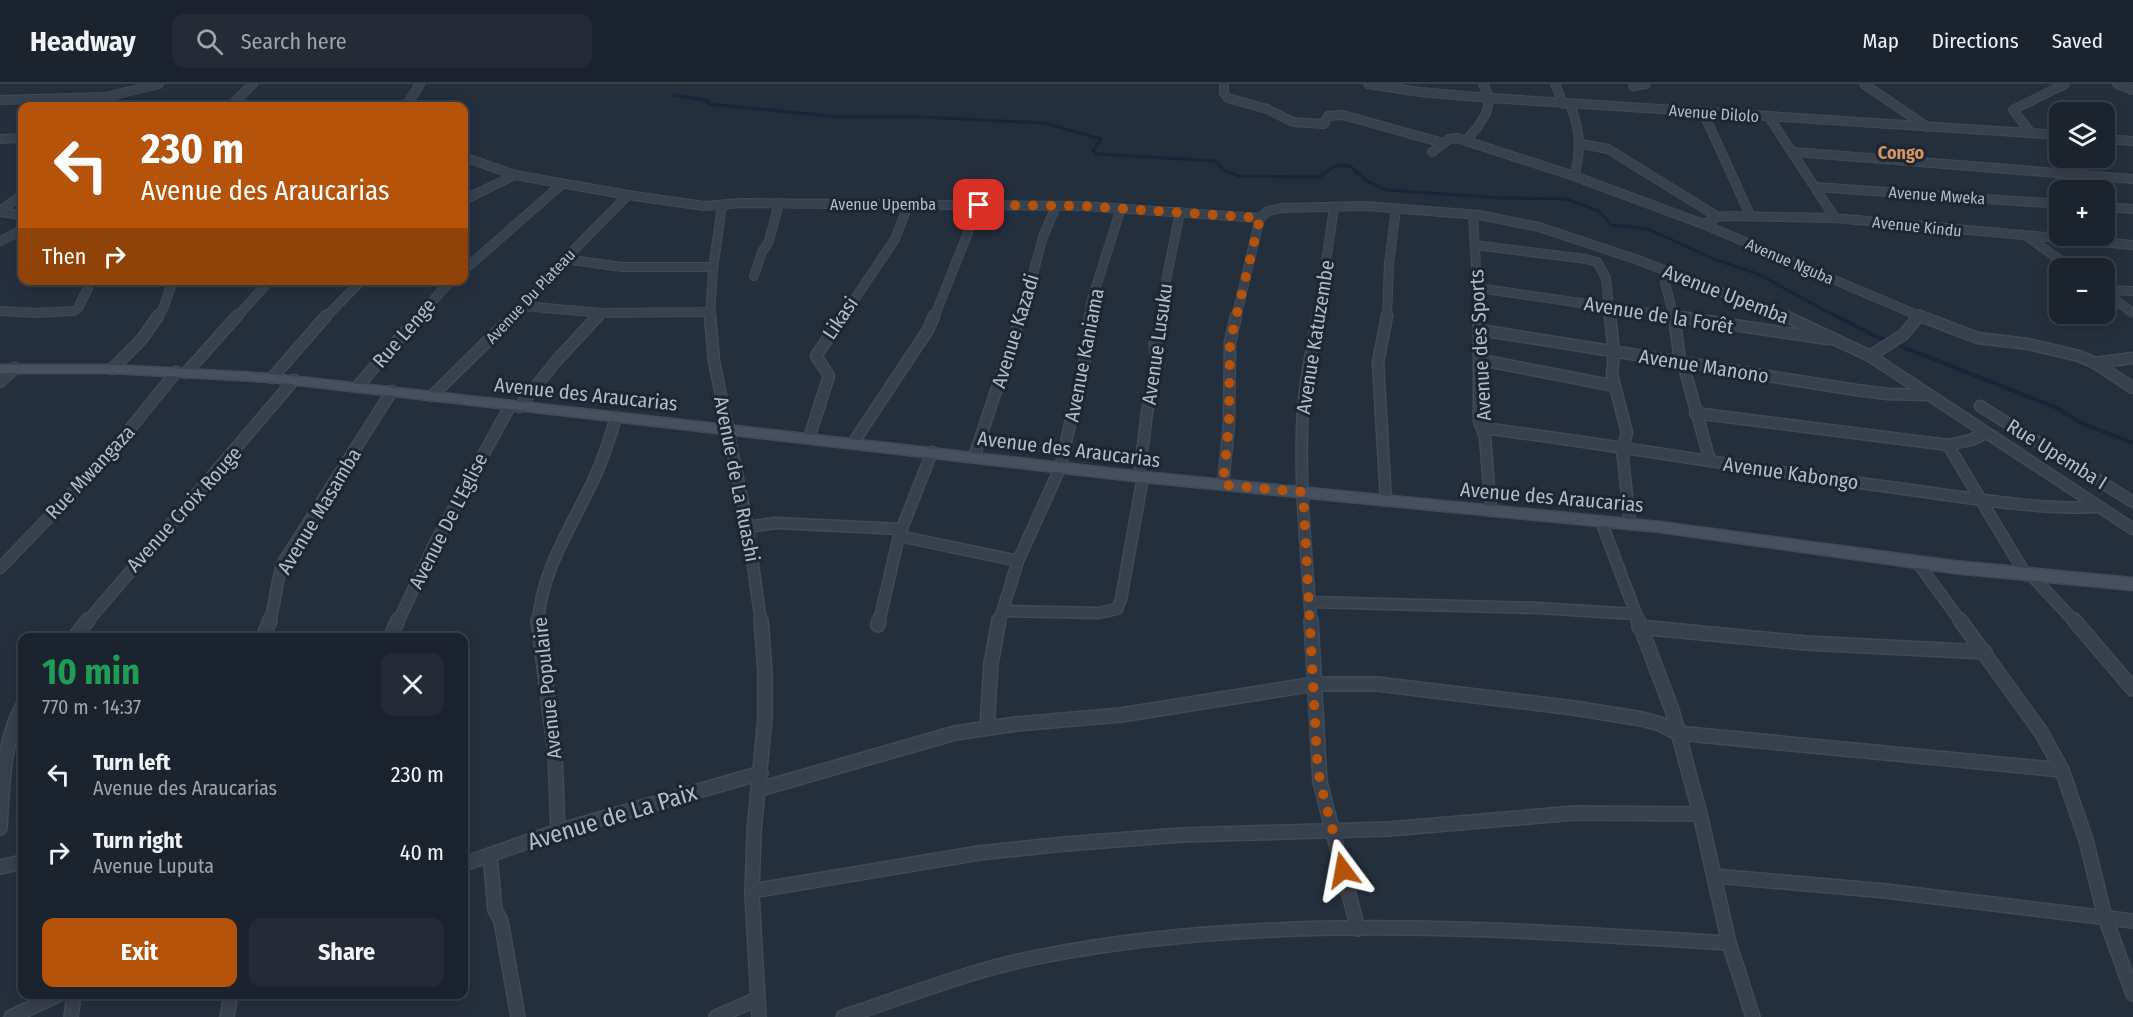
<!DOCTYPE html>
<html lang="en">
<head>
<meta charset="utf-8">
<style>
  :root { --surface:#1b232e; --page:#242b36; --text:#f1f3f6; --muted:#a0a4aa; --line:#39404a; --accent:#b45309 }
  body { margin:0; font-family:"Fira Sans Condensed",sans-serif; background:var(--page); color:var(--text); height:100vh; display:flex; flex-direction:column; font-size:22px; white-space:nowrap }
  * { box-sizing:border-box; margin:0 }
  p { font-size:20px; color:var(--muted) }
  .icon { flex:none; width:33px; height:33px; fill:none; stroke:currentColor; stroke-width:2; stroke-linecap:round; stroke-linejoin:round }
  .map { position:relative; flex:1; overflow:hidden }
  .side { position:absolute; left:18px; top:549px; width:450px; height:366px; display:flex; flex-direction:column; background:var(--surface); border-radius:12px; box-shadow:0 3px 15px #0003,0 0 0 2px var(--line) }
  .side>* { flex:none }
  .banner { position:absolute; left:18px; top:18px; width:450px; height:183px; border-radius:12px; box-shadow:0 3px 15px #0003,0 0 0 2px var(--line); background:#b45309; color:#fff; overflow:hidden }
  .tools { position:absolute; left:2049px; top:18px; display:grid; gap:12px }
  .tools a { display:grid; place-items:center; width:66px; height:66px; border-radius:12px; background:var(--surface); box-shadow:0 3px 15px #0003,0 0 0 2px var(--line); font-size:30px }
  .pin { position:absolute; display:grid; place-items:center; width:51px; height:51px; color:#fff; margin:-26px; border-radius:12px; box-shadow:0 3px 9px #0006 }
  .me { position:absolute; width:66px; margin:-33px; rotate:347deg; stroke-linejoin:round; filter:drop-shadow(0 0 4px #0008) }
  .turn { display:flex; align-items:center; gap:21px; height:126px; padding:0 24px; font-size:27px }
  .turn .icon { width:78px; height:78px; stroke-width:2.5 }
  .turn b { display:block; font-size:42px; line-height:51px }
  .then { display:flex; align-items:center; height:57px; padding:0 24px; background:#0003; gap:12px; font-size:22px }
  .round { display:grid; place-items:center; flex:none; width:63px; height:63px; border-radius:12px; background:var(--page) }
  .headline { display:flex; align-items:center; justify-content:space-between; height:102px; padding:0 24px }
  h1 { font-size:36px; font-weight:700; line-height:45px; color:#1e9e55 }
  .action { display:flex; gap:12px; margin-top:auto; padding:12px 24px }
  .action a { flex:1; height:69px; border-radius:12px; background:var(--accent); color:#fff; font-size:24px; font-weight:700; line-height:69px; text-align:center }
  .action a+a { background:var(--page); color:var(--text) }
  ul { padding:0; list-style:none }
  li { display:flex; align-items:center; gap:18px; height:78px; padding:0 24px }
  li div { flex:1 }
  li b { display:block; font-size:22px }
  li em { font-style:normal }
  header { display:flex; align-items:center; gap:36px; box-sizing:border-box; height:84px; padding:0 30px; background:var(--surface); border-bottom:2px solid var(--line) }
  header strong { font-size:28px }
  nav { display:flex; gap:33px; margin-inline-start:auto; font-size:21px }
  .search { width:420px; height:54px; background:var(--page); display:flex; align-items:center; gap:15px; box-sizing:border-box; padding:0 21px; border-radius:12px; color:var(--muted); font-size:22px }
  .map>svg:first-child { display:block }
</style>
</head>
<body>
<header>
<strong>Headway</strong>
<div class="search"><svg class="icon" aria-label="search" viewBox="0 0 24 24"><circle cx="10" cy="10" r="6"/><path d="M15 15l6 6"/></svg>Search here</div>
<nav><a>Map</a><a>Directions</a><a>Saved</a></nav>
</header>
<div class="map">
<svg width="2133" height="933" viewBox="0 0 2133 933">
  <rect width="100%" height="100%" fill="#242f3e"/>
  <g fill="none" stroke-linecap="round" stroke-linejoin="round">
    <path stroke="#17263c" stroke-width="3" d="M674 11 708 17V20L840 33H921L1045 39 1101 55 1093 67 1096 70 1216 77 1223 86 1239 92 1319 93 1335 82 1341 81 1351 83 1367 97 1386 106 1502 114 1566 115 1599 127 1611 141 1648 145 1714 175 1758 190 1839 234"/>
    <path stroke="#17263c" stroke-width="4" d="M1836 232 1875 252 2057 324 2081 339 2133 359"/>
    <defs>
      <g id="street-far2">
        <path d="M1224 0V9L1228 14 1267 25 1293 38 1324 40 1328 32 1343 31 1443 59"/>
        <path d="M1368 0 1420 8 1490 14 2060 51"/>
        <path d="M1555 0 1563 20"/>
        <path d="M1864 0 1927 43"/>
        <path d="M2117 0 2133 6"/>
        <path d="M1633 2 1646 0"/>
        <path d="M0 16 106 13 159 0"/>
        <path d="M1570 20C1580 46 1582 66 1574 92"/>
        <path d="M230 22 253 0"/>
        <path d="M406 22 420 0"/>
        <path d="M1703 28 1750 131"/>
        <path d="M1769 33 1835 134"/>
        <path d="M2031 49 2013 26 2065 0"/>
        <path d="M0 55 22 54"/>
        <path d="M2104 55 2133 57"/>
        <path d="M1466 57C1481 39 1497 23 1483 0"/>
        <path d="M1582 60 1608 65 1718 133"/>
        <path d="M1432 68 1449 55 1457 54 1574 92 1703 140 1924 234"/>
        <path d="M1794 68 2133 95"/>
        <path d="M464 73 515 91 628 111 704 122 742 119 1083 122 1260 134"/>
        <path d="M1815 103 2060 120"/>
        <path d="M464 116 515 91"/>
        <path d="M2104 123 2133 125"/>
        <path d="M0 127 22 111"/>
        <path d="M0 128 22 131"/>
        <path d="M1473 131 1479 234"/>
        <path d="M1703 140 1718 133 1727 132 1835 134 2133 161"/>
        <path d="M2028 153 2071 184"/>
        <path d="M0 157 22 146"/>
        <path d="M1475 161 1586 175 1597 178 1606 194 1610 234"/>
        <path d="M565 175 622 183H713"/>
        <path d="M464 186 562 100"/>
        <path d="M1667 187 1665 198 1674 234"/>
        <path d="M754 192 762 168 769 157 779 119"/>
        <path d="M1478 204 1684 234"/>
        <path d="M2104 206 2133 207"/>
        <path d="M2104 208 2133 229"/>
        <path d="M524 222 601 229 711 228"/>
        <path d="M0 227 36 229 74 227 78 224 92 196"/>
        <path d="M157 234 163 225 173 196"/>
        <path d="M236 234 270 196"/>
        <path d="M325 234 362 196"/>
        <path d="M418 234 451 196"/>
        <path d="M512 234 565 175 628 111"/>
        <path d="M596 234 601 229"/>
        <path d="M710 234 713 186 722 121"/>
        <path d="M842 234 895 155 909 119"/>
        <path d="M934 234 979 121"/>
        <path d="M1021 234 1043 153 1056 122"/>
        <path d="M1090 234 1091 219 1121 124"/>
        <path d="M1162 234V217L1180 128"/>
        <path d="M1236 234 1260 134 1268 127 1281 124 1366 122 1479 131 1539 143 1638 176 1789 234"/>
        <path d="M1318 234 1334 123"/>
        <path d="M1387 234 1389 180 1396 125"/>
        <path d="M1917 234 1919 232"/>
      </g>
      <g id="street-far1">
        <path d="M710 232 714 277 747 439 761 538"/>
        <path d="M1479 232V337L1485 353 1491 427"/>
        <path d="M1610 232 1614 269 1612 291 1627 349 1622 365 1630 440"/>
        <path d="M1673 232 1828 255"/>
        <path d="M1674 232 1680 277 1684 283 1710 377"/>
        <path d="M1785 232 1870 272 2133 445"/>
        <path d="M1920 232 1978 254 2028 260 2079 272 2095 279 2133 304"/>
        <path d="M1480 246 1856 306 1888 310 1929 311"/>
        <path d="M1870 272 1903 251 1919 232"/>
        <path d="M1481 276 1615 302"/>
        <path d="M2095 279 2133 274"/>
        <path d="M112 285 142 255 158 232"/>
        <path d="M186 289 237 232"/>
        <path d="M272 294 326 232"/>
        <path d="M0 298 15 284"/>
        <path d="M357 303 419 232"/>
        <path d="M432 312 513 232"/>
        <path d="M1980 322 2133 418"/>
        <path d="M519 323 558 275 598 232"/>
        <path d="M1695 329 1948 361 1971 356 1986 349"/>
        <path d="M1483 344C1621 362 1758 386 1897 404 1964 413 2032 426 2100 423"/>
        <path d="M809 354 829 292 816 272 843 232"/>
        <path d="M853 359 928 246 934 232"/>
        <path d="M1948 361 2026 491"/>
        <path d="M974 373 1021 232"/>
        <path d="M1139 393 1147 328 1156 285 1155 259 1162 243V232"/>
        <path d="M1223 401 1229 340 1230 258 1236 232"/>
        <path d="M1386 417 1378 278 1387 232"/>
        <path d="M1601 437 1639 538"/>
        <path d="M747 443 776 439 901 445"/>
        <path d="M899 452 1018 477"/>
        <path d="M1918 479 1961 538"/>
        <path d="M0 484 109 371 176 288"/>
        <path d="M2032 492 2075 538"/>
        <path d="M1310 518 1539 524 1634 530"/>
        <path d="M1003 527 1099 529 1117 525 1121 515 1143 393"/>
        <path d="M87 538 294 296"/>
        <path d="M269 538C277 518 275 497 284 477L392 307"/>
        <path d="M398 538 436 457 510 322"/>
        <path d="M538 538C542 485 572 442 594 395 603 375 610 354 616 333"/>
        <path d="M879 538 899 452 932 368"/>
        <path d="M999 538 1018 477 1060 384 1088 262 1090 232"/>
        <path d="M1311 538C1307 474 1300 410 1302 346 1303 307 1311 270 1318 232"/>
      </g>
      <g id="street">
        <path d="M538 536 555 669 558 747"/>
        <path d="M1311 536 1320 698 1358 845"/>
        <path d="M1638 536 1672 626 1700 730 1729 859 1753 933"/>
        <path d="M1960 536 2041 648 2062 686 2086 756 2105 833 2133 910"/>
        <path d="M2074 536 2133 605"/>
        <path d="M878 541 879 536"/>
        <path d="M1639 543 1806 559 1985 568"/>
        <path d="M74 554 88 536"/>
        <path d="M263 554 270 536"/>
        <path d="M390 554 398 536"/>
        <path d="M987 644 991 580 999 536"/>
        <path d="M760 705 955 649 1016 640 1121 631 1315 600H1377L1574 624 1642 635 1660 640 1677 649 2062 686"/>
        <path d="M0 744C3 702 2 661 22 623"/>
        <path d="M490 771 495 826 501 837 518 933"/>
        <path d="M464 780 558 747 761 689"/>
        <path d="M0 783 22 778"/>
        <path d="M1715 792 1886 807 2133 837"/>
        <path d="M752 807 979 769 1065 760 1181 751 1389 745 1575 729 1700 730"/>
        <path d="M11 933 60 910"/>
        <path d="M71 933 74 910"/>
        <path d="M227 933 231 910"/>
        <path d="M716 933 757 915"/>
        <path d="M759 933 752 811 754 747 765 634V588L761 536"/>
        <path d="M843 933C907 912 971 886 1038 873 1261 828 1503 845 1729 859"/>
      </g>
      <path id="secondary" d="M0 281H112L272 290 1143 388 1660 438 1954 477 2133 494V506L1954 489 1660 448 1143 398 272 298 112 289H0Z"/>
    </defs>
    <use href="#street-far2" stroke="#414a57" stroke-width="10"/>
    <use href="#street-far1" stroke="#414a57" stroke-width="13"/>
    <use href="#street" stroke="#414a57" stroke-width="16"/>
    <use href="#secondary" stroke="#414a57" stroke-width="3"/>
    <use href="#street-far2" stroke="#38414e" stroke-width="8"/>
    <use href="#street-far1" stroke="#38414e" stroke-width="10"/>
    <use href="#street" stroke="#38414e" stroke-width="13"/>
    <use href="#secondary" fill="#465061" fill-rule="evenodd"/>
  </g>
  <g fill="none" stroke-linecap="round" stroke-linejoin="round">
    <path stroke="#b45309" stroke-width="10" stroke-dasharray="0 18" d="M979 121 1083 122 1260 134 1230 258 1229 340 1223 401 1303 408 1317 674 1320 698 1343 786"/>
  </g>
  <g text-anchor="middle" stroke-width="6" stroke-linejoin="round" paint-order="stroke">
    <g font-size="16" fill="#b4bcc9" stroke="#1d2633">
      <text transform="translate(1714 29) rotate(4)" y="6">Avenue Dilolo</text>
      <text transform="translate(1937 111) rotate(4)" y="6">Avenue Mweka</text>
      <text x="883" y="126">Avenue Upemba</text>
      <text transform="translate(1917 142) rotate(6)" y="6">Avenue Kindu</text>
      <text transform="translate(1790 177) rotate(23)" y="6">Avenue Nguba</text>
      <text transform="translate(530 212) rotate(-47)" y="6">Avenue Du Plateau</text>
    </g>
    <g font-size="18" font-weight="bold" fill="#d59563" stroke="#1d2633">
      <text x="1901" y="75">Congo</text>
    </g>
    <g font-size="20" fill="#b4bcc9" stroke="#1d2633">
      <text transform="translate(1726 210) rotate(21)" y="7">Avenue Upemba</text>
      <text transform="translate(1659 231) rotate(9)" y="7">Avenue de la Forêt</text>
      <text transform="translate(840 234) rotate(-56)" y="7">Likasi</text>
      <text transform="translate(1015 247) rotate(-73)" y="7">Avenue Kazadi</text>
      <text transform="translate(404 249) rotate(-49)" y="7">Rue Lenge</text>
      <text transform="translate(1315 253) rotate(-81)" y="7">Avenue Katuzembe</text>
      <text transform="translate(1157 260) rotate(-82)" y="7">Avenue Lusuku</text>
      <text transform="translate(1480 261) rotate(-93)" y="7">Avenue des Sports</text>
      <text transform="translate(1084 271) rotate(-79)" y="7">Avenue Kaniama</text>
      <text transform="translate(1704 282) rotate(9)" y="7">Avenue Manono</text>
      <text transform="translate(586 310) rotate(6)" y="7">Avenue des Araucarias</text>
      <text transform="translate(1069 365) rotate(7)" y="7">Avenue des Araucarias</text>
      <text transform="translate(2057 370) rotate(32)" y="7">Rue Upemba I</text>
      <text transform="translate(90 388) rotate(-47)" y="7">Rue Mwangaza</text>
      <text transform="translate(1791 389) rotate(8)" y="7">Avenue Kabongo</text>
      <text transform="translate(737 395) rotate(79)" y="7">Avenue de La Ruashi</text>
      <text transform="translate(1552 413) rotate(5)" y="7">Avenue des Araucarias</text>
      <text transform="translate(184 425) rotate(-48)" y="7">Avenue Croix Rouge</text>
      <text transform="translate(319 427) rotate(-59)" y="7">Avenue Masamba</text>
      <text transform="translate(448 437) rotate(-63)" y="7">Avenue De L'Eglise</text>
      <text transform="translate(547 604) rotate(-96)" y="7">Avenue Populaire</text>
    </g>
    <g font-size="24" fill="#b4bcc9" stroke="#1d2633">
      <text transform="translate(612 733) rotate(-17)" y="8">Avenue de La Paix</text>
    </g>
  </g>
</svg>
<div class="tools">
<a><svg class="icon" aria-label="layers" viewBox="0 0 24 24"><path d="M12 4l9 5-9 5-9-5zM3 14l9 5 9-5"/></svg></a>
<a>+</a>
<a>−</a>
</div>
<div class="pin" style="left:979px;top:121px;background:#d93025"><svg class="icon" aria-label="arrive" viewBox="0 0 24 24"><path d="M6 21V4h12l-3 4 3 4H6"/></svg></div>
<svg class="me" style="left:1343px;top:786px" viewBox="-20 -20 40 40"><path d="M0-17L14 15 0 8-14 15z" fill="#b45309" stroke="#fff" stroke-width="4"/></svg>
<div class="banner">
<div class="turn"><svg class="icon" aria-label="left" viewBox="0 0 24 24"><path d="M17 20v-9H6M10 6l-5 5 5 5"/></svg><div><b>230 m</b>Avenue des Araucarias</div></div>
<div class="then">Then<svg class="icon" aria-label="right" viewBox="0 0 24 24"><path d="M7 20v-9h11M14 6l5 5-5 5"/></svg></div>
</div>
<section class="side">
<div class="headline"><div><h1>10 min</h1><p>770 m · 14:37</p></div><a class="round"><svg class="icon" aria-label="close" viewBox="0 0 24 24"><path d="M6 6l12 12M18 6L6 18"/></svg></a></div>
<ul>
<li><svg class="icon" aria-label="left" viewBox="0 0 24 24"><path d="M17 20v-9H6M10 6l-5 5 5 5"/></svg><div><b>Turn left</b><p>Avenue des Araucarias</p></div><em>230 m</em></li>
<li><svg class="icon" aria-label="right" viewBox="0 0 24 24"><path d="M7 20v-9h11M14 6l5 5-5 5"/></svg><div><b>Turn right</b><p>Avenue Luputa</p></div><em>40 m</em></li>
</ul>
<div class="action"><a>Exit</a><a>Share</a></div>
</section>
</div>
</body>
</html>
